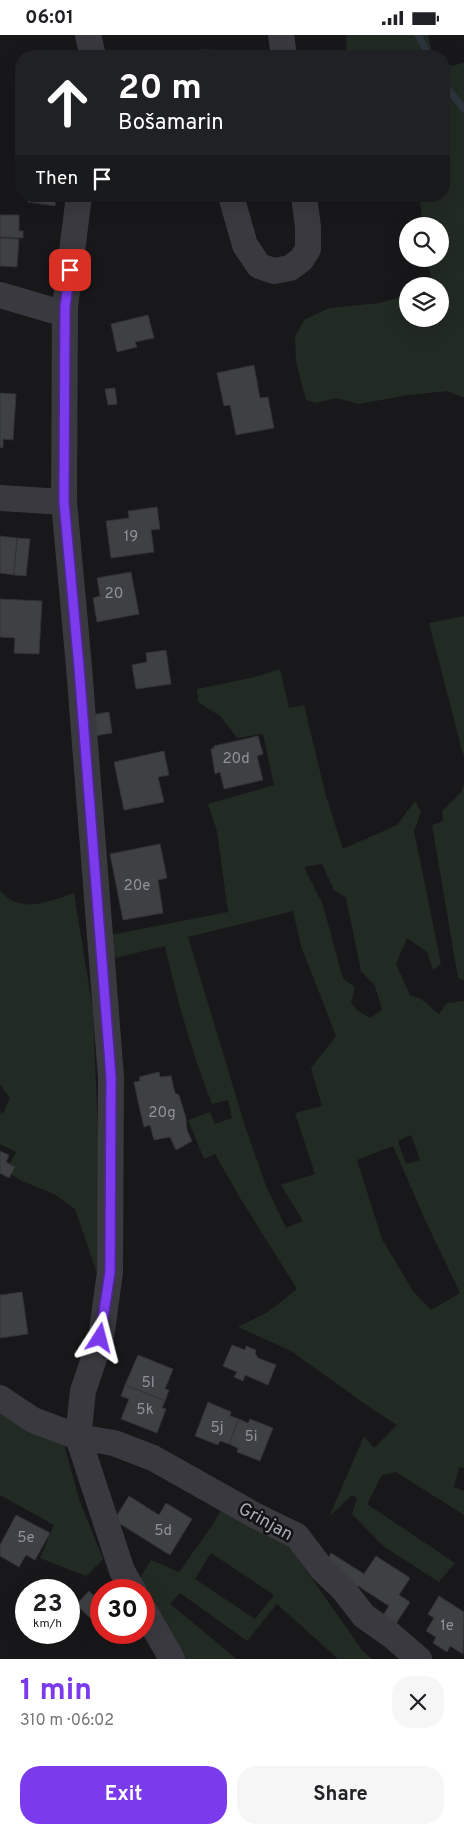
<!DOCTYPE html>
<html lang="en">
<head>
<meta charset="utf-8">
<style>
  :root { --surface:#fff; --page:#f6f6f6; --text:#202124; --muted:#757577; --accent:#7c3aed }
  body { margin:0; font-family:Overpass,sans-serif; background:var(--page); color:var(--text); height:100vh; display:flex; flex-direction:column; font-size:19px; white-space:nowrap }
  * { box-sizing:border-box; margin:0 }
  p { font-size:16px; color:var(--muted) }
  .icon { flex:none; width:28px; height:28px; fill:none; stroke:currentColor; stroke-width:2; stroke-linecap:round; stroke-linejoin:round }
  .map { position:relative; height:1624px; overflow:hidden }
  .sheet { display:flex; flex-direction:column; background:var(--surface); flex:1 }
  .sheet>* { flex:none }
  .top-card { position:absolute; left:15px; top:15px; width:435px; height:152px; border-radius:20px; box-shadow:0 5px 20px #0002; background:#202124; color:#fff; overflow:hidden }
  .tools { position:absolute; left:399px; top:182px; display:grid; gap:10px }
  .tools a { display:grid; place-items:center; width:50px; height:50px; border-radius:50%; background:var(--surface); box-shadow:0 5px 20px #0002; font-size:25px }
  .speed { position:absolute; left:15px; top:1544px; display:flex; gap:10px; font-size:25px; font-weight:700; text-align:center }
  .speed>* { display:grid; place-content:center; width:65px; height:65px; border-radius:50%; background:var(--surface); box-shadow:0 5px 20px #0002; line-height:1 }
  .speed small { font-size:12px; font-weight:400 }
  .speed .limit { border:8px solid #d22; background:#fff; color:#111 }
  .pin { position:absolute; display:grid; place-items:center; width:42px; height:42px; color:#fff; margin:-21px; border-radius:10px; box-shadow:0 2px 8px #0006 }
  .me { position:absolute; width:55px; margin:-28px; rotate:9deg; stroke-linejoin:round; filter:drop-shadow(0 0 4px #0008) }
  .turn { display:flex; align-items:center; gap:18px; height:105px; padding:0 20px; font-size:22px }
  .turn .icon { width:65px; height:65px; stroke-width:2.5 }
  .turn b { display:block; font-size:35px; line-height:42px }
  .then { display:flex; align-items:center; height:48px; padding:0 20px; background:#0003; gap:10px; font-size:19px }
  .round { display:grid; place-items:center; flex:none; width:52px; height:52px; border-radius:20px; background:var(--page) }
  .headline { display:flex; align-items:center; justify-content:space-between; height:85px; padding:0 20px }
  h1 { font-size:30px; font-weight:700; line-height:38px; color:var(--accent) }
  .primary-button { display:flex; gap:10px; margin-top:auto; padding:10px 20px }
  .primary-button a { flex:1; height:58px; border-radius:20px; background:var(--accent); color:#fff; font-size:20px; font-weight:700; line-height:58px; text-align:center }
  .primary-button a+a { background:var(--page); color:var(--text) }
  .status { display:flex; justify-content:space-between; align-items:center; height:35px; padding:0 25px; background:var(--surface); direction:ltr }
  .status svg { height:14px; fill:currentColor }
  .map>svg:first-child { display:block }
</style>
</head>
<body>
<div class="status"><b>06:01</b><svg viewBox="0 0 49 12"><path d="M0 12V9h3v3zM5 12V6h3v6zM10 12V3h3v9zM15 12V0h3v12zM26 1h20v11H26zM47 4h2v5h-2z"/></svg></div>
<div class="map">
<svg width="464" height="1624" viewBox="0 0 464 1624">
  <rect width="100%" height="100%" fill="#18181a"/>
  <g fill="#222a24" fill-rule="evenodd">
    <path d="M346 0H428L433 21H347Z"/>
    <path d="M464 27V363L448 356 408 360 359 369 336 363 316 368 306 365 296 327 295 302 304 285 329 273 380 268 407 260 408 284H440V251H432L428 224H440V191H423L419 161H444V28L453 31Z"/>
    <path d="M464 581V723L429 588Z"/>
    <path d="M280 634 289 673 304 670 326 761 343 814 397 790 415 766 421 777 414 796 441 929 433 935 427 917 407 903 396 929 410 960 421 964 439 979 447 968 464 966V1433L459 1432 454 1452 464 1456V1480L396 1437 382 1440 367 1469 455 1528 439 1547 383 1511 352 1479 357 1463 352 1460 329 1482 364 1401 374 1413 397 1390 372 1374 291 1316 238 1292 268 1277 297 1254 240 1163 215 1119 204 1124 188 1085 210 1077 215 1089 232 1083 228 1065 212 1069C192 1018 177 965 165 911L115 923 112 915 100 902 228 877 217 796 208 769 274 750 263 699 237 703 220 681 198 667 197 654 255 642ZM322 829 334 855 346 863 361 936 375 951 382 975 370 983 358 976 351 968 355 952 343 944 323 870 304 832ZM293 876 301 911 336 1001 311 1033 322 1071 295 1078 315 1139 281 1150 303 1186 286 1193 266 1151 245 1091 188 902ZM411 1100 420 1125 406 1129 398 1106ZM393 1111 427 1189 460 1258 431 1275 413 1256 382 1204 357 1125Z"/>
    <path d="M464 749V945L458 943 432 790 443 786 442 776 461 757Z"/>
    <path d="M0 856C4 859 8 864 13 866 32 875 55 864 74 858L93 976 103 1222 101 1250 75 1174 54 1159 20 1145 6 1136 16 1117 0 1109V1078L4 1077 10 1063 0 1049Z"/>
    <path d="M0 1373 64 1409 79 1464 103 1524 86 1541 40 1523 54 1490 0 1460Z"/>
    <path d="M224 1469 285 1505 362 1615 372 1624H338L277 1569 247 1606 180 1558 170 1569 237 1624H179L137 1548 151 1525 179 1537 214 1488ZM211 1518 274 1560 255 1584 195 1544Z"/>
  </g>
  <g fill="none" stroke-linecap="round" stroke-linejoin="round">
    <g stroke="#2e343e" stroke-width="7">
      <path d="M418 0 429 21"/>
      <path d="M444 49 464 74"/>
    </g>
  </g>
  <g fill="#3f4044" stroke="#323236">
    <path d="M200 15 238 16V21H200Z"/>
    <path d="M28 161H56L55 171 28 167Z"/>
    <path d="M0 180H19V196H23V203L0 202Z"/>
    <path d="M0 203 19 204 17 232 0 231Z"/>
    <path d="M148 280 154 303 135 307 137 312 117 317 111 289Z"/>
    <path d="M254 330 260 363 268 362 274 393 236 400 230 370 224 371 217 338Z"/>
    <path d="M115 353 117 369 108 370 105 354Z"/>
    <path d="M0 358 16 359 13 405 3 404V413L0 412Z"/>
    <path d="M157 472 160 494 151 495 154 517 111 523 106 486 129 483 128 476Z"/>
    <path d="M0 501 17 503 14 540 0 538Z"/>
    <path d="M17 503 30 504 26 541 14 540Z"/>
    <path d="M131 537 139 579 97 587 93 563 100 561 97 543Z"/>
    <path d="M0 564 42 566 39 619 14 618 15 603 0 602Z"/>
    <path d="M166 615 171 649 136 654 132 630 147 627 146 618Z"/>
    <path d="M109 677 112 698 94 701 91 680Z"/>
    <path d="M258 701 263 719 257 721 263 745 224 754 220 737 215 739 211 714 214 713V711Z"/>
    <path d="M164 716 169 740 158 742 164 767 124 775 114 727Z"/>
    <path d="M160 809 167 843 158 845 163 878 123 885 110 819Z"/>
    <path d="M159 1037 160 1042 171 1041 175 1058 179 1060 186 1083 187 1095 192 1106 176 1115 170 1102 154 1105 150 1090 144 1092 139 1071 134 1047 140 1046 139 1042Z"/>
    <path d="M0 1116 9 1120 6 1127 15 1132 9 1143 0 1138Z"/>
    <path d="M22 1257 28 1299 0 1303V1260Z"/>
    <path d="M232 1310 245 1315 246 1311 256 1315 255 1318 258 1323 276 1330 268 1350 245 1340 243 1346 234 1342 237 1337 223 1331Z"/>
    <path d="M138 1320 173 1334 165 1354 169 1355 165 1366 125 1350Z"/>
    <path d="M125 1350 165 1366 162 1373 166 1374 157 1398 121 1384 129 1364 121 1361Z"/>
    <path d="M208 1367 231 1377 230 1381 239 1384 229 1409 220 1406 218 1410 195 1401Z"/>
    <path d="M239 1384 248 1388 250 1384 273 1393 260 1426 237 1417 238 1413 229 1409Z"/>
    <path d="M129 1461 159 1480 166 1468 192 1484 170 1520 114 1485Z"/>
    <path d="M16 1480 50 1498 35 1525 26 1520 19 1532 0 1521V1510Z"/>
    <path d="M331 1518 364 1539 376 1521 410 1543 399 1560 410 1567 395 1590 382 1582 389 1571 358 1551 356 1553 324 1532Z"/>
    <path d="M89 1556 101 1567V1584L97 1589 76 1570Z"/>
    <path d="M439 1561 464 1577 463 1619 450 1611 447 1617 433 1608 436 1602 426 1596 434 1583 428 1579Z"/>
  </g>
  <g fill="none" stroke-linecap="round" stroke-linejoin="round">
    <g stroke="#39393f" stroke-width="26">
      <path d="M88 0 93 21"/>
      <path d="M281 0 284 21"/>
      <path d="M79 161 65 272 64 467 79 632 111 1042 110 1237 101 1303 83 1356 78 1402 122 1536 133 1555"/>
      <path d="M231 161 245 210 259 231 274 236 290 233 301 225 308 214V192L304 161"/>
      <path d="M0 260 65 279"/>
      <path d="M0 463 64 467"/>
      <path d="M0 1363 33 1385 78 1402 114 1408 153 1423 256 1481 297 1501 322 1534 343 1554 364 1581 391 1600 419 1624"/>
      <path d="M144 1575 172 1624"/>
    </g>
  </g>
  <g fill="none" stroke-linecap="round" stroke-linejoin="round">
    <defs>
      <path id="route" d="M70 235 65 272 64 467 79 632 111 1042 110 1237 100 1303"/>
    </defs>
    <use href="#route" stroke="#51269a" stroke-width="12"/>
    <use href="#route" stroke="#7c3aed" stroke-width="9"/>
  </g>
  <g text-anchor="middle" stroke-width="5" stroke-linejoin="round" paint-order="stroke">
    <g font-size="15" fill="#8f919c">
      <text x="131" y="506">19</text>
      <text x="114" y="563">20</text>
      <text x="236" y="728">20d</text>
      <text x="137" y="855">20e</text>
      <text x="162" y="1082">20g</text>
      <text x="148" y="1352">5l</text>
      <text x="145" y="1379">5k</text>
      <text x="217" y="1397">5j</text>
      <text x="251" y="1406">5i</text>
      <text x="163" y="1500">5d</text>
      <text x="26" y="1507">5e</text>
      <text x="447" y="1595">1e</text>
    </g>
    <g font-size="18" fill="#aaacb9" stroke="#131315">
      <text transform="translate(266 1486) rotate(29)" y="6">Grinjan</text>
    </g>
  </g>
</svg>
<div class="tools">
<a><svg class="icon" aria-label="search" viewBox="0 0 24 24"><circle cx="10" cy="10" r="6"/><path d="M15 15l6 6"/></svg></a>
<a><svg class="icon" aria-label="layers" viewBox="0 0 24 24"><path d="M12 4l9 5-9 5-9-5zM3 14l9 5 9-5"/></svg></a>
</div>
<div class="speed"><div>23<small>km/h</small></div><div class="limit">30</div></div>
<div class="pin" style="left:70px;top:235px;background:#d93025"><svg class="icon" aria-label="arrive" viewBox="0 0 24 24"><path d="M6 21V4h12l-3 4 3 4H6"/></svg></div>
<svg class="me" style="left:100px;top:1303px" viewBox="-20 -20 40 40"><path d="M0-17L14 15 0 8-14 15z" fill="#7c3aed" stroke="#fff" stroke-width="4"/></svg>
<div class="top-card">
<div class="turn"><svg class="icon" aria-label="ahead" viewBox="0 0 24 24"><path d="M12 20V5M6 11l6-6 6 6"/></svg><div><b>20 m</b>Bošamarin</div></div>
<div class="then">Then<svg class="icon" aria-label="arrive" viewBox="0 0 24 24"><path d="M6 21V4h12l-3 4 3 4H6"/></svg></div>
</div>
</div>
<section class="sheet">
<div class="headline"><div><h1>1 min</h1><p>310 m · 06:02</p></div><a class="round"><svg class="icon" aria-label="close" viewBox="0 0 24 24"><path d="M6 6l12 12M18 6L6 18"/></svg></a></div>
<div class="primary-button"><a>Exit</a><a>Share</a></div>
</section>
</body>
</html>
